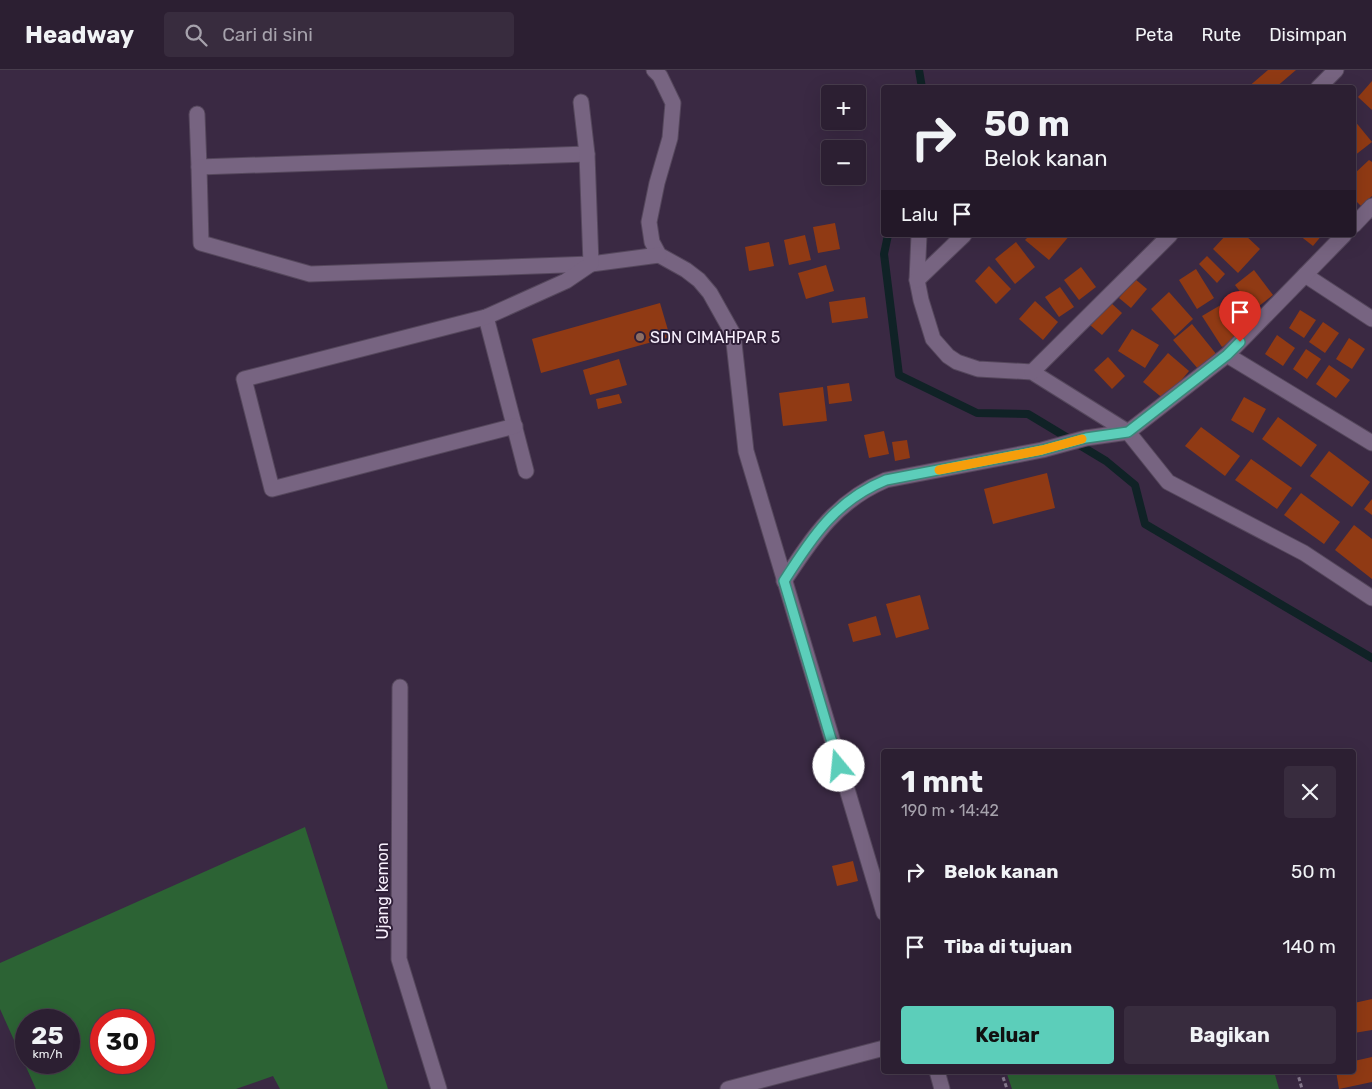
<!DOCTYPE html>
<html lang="id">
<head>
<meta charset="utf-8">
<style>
  :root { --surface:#2c1f32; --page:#382c3e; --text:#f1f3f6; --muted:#a6a2ac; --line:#483d4d; --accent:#5cceba }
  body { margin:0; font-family:Rubik,sans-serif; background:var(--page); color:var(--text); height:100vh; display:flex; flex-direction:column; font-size:19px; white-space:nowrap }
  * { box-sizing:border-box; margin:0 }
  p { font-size:16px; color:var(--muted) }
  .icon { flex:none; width:28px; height:28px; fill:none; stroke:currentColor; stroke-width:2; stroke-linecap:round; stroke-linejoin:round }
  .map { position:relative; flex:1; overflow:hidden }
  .side { position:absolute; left:881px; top:679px; width:475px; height:325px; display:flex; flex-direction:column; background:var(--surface); border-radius:5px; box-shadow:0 5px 20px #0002,0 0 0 1px var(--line) }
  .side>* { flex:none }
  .hud { position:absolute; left:881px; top:15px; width:475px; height:152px; border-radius:5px; box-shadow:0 5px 20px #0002,0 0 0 1px var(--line); background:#2c1f32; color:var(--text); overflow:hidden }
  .controls { position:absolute; left:821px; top:15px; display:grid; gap:10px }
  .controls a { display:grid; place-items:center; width:45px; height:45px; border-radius:5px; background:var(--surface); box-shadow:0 5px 20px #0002,0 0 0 1px var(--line); font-size:25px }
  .speed { position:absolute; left:15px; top:939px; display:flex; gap:10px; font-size:25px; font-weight:700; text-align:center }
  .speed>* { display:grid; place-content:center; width:65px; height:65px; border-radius:50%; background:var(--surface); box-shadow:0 5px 20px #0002,0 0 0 1px var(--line); line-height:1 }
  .speed small { font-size:12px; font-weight:400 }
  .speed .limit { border:8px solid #d22; background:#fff; color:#111 }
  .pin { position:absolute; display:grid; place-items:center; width:42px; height:42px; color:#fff; margin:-51px -21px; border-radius:50% 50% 50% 0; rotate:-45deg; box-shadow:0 0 5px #0007 }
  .pin .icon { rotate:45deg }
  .me { position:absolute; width:55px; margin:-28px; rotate:343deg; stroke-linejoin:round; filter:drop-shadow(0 0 4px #0008) }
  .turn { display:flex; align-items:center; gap:18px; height:105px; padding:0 20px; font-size:22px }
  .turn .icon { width:65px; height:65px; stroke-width:2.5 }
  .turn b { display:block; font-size:35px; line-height:42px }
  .then { display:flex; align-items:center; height:48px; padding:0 20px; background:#0003; gap:10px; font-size:19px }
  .round { display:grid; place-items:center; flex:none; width:52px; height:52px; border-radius:5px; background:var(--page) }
  .overview { display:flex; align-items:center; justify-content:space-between; height:85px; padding:0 20px }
  h1 { font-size:30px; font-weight:700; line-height:38px }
  .button { display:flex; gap:10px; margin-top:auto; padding:10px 20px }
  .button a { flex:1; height:58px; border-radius:5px; background:var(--accent); color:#111; font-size:20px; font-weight:700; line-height:58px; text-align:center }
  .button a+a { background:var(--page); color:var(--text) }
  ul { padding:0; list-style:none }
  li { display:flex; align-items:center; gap:15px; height:75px; padding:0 20px }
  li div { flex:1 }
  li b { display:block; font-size:19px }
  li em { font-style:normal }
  header { display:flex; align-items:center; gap:30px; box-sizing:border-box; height:70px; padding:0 25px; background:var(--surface); border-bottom:1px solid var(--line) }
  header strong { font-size:24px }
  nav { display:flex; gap:28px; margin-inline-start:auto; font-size:18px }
  .search { width:350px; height:45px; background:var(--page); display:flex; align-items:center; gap:12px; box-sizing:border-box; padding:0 18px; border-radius:5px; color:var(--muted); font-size:19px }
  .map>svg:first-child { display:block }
</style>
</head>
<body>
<header>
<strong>Headway</strong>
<div class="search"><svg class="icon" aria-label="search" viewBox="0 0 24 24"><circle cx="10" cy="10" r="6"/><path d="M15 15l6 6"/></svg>Cari di sini</div>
<nav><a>Peta</a><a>Rute</a><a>Disimpan</a></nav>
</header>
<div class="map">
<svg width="1372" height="1019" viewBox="0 0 1372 1019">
  <rect width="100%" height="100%" fill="#3a2943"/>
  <g fill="#2c6334" fill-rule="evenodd">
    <path d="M305 757 388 1019H280L273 1006 236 1019H36L0 939V893ZM26 950H69V992H26ZM101 950H144V992H101Z"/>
    <path d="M1006 1001H1274L1279 1019H1012Z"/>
  </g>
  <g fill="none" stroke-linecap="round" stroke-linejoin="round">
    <g stroke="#102226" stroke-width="8">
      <path d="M919 0 922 18"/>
      <path d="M888 165 884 184 899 305 977 343 1028 344 1106 391 1135 415 1145 454 1372 588"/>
    </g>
  </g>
  <g fill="#903a14">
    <path d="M1268 0H1296L1275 18H1247Z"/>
    <path d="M1372 11V40L1358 27Z"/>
    <path d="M1354 50 1372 72 1354 86Z"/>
    <path d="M1369 90 1372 92V126L1361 136 1354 129V104Z"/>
    <path d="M835 153 840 179 818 183 813 157Z"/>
    <path d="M805 165 811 190 789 195 784 170Z"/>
    <path d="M1030 165H1070L1049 190 1025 170Z"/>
    <path d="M1226 165H1245L1260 179 1238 203 1213 179Z"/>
    <path d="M1299 165H1322L1313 176Z"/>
    <path d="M769 172 774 196 749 201 745 177Z"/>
    <path d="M1016 172 1035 197 1015 214 995 189Z"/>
    <path d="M1207 186 1225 204 1217 213 1199 194Z"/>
    <path d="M826 195 834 221 806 229 798 203Z"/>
    <path d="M989 196 1011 219 996 234 975 211Z"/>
    <path d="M1081 197 1096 217 1079 230 1064 210Z"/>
    <path d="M1196 199 1214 228 1197 239 1179 210Z"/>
    <path d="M1254 200 1273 225 1254 240 1235 215Z"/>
    <path d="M1135 209 1147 219 1131 238 1119 228Z"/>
    <path d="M1060 217 1074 237 1059 247 1045 227Z"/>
    <path d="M1169 222 1193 249 1175 266 1151 239Z"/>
    <path d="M865 227 868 248 832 253 829 232Z"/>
    <path d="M1035 231 1058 252 1043 270 1019 249Z"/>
    <path d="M1110 232 1122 243 1102 265 1090 255Z"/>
    <path d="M660 233 670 267 541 303 532 269Z"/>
    <path d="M1224 233 1243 264 1222 277 1202 246Z"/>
    <path d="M1300 240 1316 250 1304 268 1289 258Z"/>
    <path d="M1323 252 1339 263 1325 283 1309 272Z"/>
    <path d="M1192 254 1217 285 1199 300 1173 270Z"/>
    <path d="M1132 259 1159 275 1145 298 1118 281Z"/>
    <path d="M1277 265 1295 278 1283 296 1265 284Z"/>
    <path d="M1349 268 1365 279 1352 299 1336 289Z"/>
    <path d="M1306 279 1321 289 1307 309 1293 299Z"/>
    <path d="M1168 283 1189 301 1165 330 1143 312Z"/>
    <path d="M1108 287 1125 306 1112 319 1094 300Z"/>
    <path d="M619 289 627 315 590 325 583 300Z"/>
    <path d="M1329 295 1350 310 1336 328 1316 314Z"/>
    <path d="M849 313 852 331 829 334 827 316Z"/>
    <path d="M823 317 827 351 783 356 779 323Z"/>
    <path d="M619 324 622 333 598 339 596 329Z"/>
    <path d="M1244 327 1266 339 1253 363 1231 350Z"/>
    <path d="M1278 347 1317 375 1301 397 1262 369Z"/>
    <path d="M1201 357 1240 386 1225 406 1185 376Z"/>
    <path d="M884 361 889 384 869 388 864 365Z"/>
    <path d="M907 370 910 388 895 391 892 372Z"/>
    <path d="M1329 381 1370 412 1352 437 1310 406Z"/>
    <path d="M1251 389 1292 418 1277 439 1235 410Z"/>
    <path d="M1047 403 1055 438 993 454 984 419Z"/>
    <path d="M1301 423 1340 452 1324 474 1284 445Z"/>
    <path d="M1372 429V445L1364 439Z"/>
    <path d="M1354 455 1372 469V509L1335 480Z"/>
    <path d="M920 525 929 559 896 568 886 534Z"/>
    <path d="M876 546 881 565 853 572 848 554Z"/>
    <path d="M853 791 858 811 837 816 832 796Z"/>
    <path d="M1372 929V960L1354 963V933Z"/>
    <path d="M1372 987V1012L1339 1019 1336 1001H1354V991Z"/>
  </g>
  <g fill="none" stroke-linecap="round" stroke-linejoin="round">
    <defs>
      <g id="minor">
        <path d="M654 0 660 6 673 33 670 68 657 113 649 152 652 172 659 185 686 200 699 210 710 223 733 264 746 381 884 843"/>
        <path d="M1318 18 1336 0"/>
        <path d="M197 44 199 97"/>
        <path d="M587 84 199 97 201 173 310 204 591 194 659 185"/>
        <path d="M1354 155 1372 136"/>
        <path d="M919 165 917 210 921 230 933 269 948 286 957 292 978 299 1032 302 1128 362 1168 412 1304 483 1372 528"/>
        <path d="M1305 205 1372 249"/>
        <path d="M917 210 964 165"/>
        <path d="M486 247 526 401"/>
        <path d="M1227 285 1372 373"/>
        <path d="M1032 302 1170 165"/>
        <path d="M515 356 272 419 244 309 486 247 566 211 591 194 587 84 581 32"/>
        <path d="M784 511C813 467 836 431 886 410L1042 380 1086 368 1128 362 1227 285 1344 165"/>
        <path d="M400 617 399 889 439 1019"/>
        <path d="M937 1001 942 1019"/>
        <path d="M728 1019 884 978"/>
      </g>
    </defs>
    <use href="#minor" stroke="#55475c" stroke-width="17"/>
    <g stroke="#897c91" stroke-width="3" stroke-dasharray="4 2.5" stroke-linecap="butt">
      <path d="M1001 1001 1007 1019"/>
      <path d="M1297 1001 1302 1019"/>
    </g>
    <use href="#minor" stroke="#776481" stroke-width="15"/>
  </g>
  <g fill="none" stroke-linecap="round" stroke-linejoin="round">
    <defs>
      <path id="route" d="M839 696 784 511C812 467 836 430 886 410L1042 380 1086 368 1128 362 1227 285 1240 272"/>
    </defs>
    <use href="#route" stroke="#3c8679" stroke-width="12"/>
    <use href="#route" stroke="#5cceba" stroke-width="9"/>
    <path stroke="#f59e0b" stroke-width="9" d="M939 400 1042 380 1082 369"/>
  </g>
  <circle fill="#8d6e63" stroke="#2f1f38" stroke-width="2" cx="640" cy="267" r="5"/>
  <g text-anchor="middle" stroke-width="4" stroke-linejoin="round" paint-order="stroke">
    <g font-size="16" fill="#f8f0fd" stroke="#2f1f38" text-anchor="start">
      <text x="650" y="273">SDN CIMAHPAR 5</text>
    </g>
    <g font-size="16" fill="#f8f0fd" stroke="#2f1f38">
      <text transform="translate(382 821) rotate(-90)" y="6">Ujang kemon</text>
    </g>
  </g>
</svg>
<div class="controls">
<a>+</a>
<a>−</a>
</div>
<div class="speed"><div>25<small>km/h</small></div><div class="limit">30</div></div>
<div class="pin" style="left:1240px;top:272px;background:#d93025"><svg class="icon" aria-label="arrive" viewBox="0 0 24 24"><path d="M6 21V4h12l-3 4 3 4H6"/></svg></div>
<svg class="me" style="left:839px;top:696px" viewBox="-20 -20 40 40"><circle r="19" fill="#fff"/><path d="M0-13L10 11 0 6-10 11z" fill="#5cceba"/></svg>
<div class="hud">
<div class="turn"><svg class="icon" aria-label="right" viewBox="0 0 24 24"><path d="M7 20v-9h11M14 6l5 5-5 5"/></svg><div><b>50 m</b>Belok kanan</div></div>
<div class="then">Lalu<svg class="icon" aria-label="arrive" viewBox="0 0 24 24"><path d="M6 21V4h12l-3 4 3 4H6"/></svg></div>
</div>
<section class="side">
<div class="overview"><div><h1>1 mnt</h1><p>190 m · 14:42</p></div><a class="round"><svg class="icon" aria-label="close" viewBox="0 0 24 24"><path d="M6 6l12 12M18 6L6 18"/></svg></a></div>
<ul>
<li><svg class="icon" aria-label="right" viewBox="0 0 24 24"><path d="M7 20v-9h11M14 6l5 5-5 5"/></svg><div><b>Belok kanan</b></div><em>50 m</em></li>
<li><svg class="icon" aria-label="arrive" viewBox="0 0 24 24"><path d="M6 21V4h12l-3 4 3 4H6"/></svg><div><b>Tiba di tujuan</b></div><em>140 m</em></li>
</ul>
<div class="button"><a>Keluar</a><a>Bagikan</a></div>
</section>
</div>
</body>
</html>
